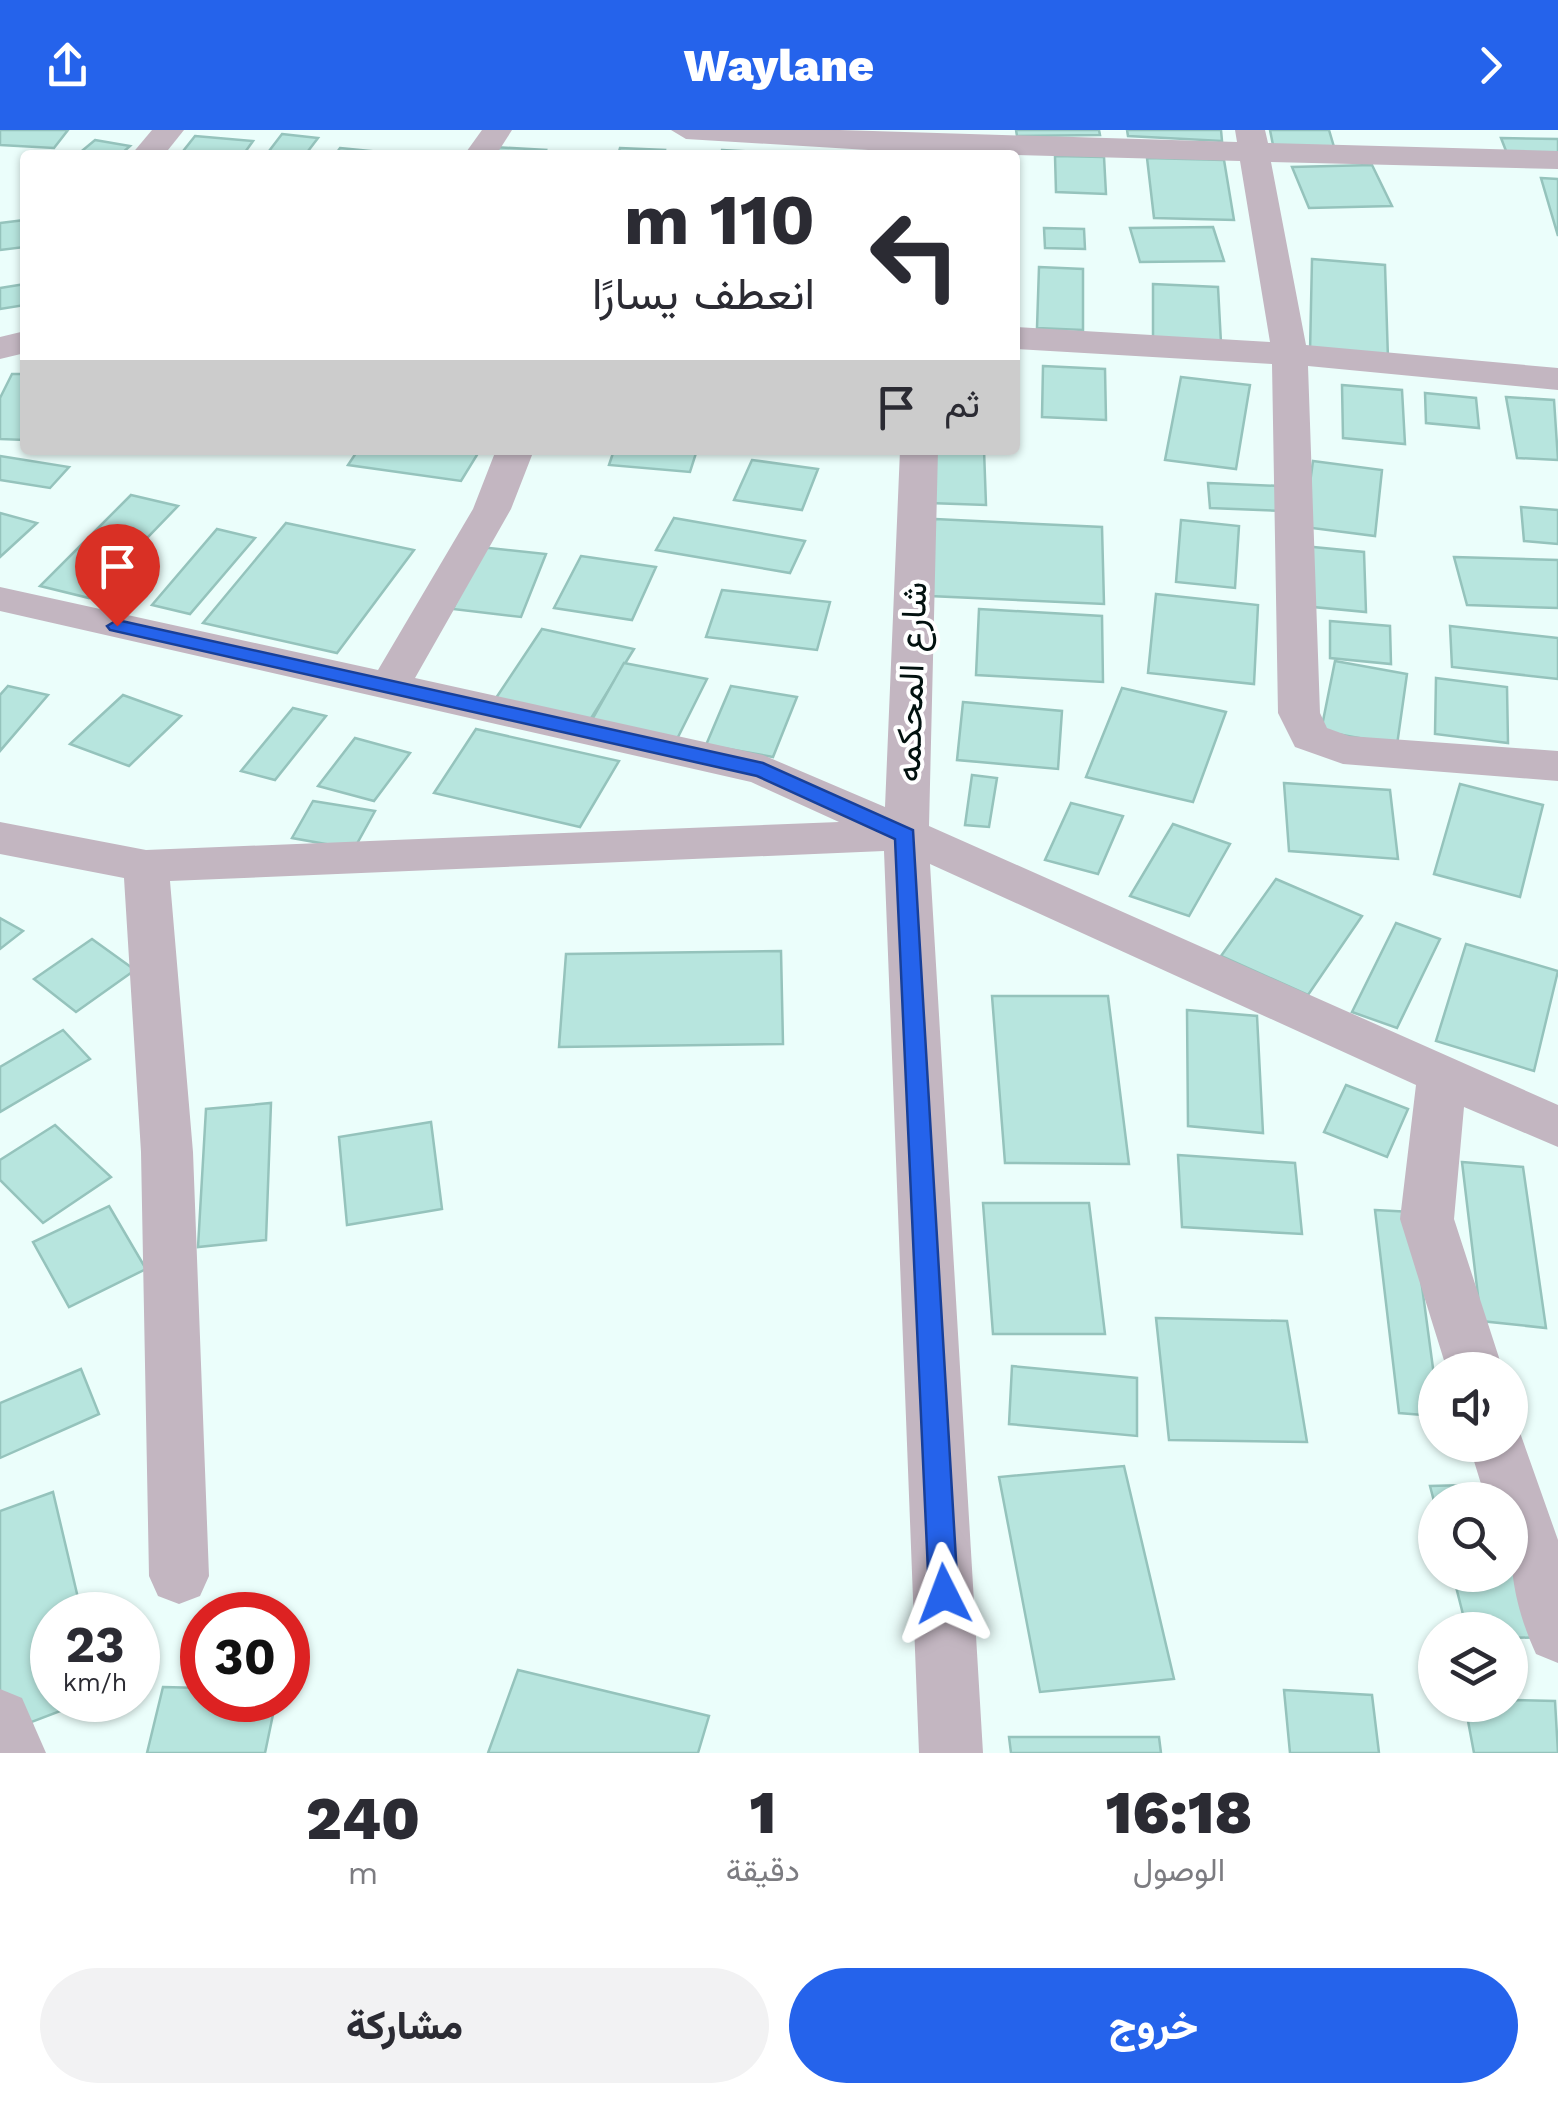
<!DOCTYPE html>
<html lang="ar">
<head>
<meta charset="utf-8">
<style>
  :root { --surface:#fff; --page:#f2f2f3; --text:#2b2b33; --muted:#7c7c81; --accent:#2563eb }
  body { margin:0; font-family:"Work Sans",Vazirmatn,sans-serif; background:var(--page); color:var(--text); direction:rtl; height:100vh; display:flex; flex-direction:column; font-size:38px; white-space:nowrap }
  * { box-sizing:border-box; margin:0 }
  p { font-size:32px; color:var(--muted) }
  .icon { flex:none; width:55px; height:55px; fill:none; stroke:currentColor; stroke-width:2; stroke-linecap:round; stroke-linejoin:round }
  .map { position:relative; height:1623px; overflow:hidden; direction:ltr }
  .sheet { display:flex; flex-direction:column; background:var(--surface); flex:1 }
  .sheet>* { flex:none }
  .guide { position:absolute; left:20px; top:20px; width:1000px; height:305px; border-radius:10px; box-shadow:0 2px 8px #0004; direction:rtl; background:#fff; color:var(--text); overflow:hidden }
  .fabs { position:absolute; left:1418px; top:1222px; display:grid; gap:20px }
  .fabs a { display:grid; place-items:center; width:110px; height:110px; border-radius:50%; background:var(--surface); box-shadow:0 2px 8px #0004; font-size:50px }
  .speed { position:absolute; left:30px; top:1462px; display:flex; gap:20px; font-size:50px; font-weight:700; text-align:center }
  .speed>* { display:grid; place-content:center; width:130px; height:130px; border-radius:50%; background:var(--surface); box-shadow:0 2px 8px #0004; line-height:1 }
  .speed small { font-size:25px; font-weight:400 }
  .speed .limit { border:15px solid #d22; background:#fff; color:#111 }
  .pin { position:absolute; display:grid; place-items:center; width:85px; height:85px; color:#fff; margin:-102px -42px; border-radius:50% 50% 50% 0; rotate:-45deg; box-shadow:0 0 10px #0007 }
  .pin .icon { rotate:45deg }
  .me { position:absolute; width:110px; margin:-55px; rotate:357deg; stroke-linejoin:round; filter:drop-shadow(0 0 8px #0008) }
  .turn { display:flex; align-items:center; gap:35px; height:210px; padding:0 40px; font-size:45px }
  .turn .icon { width:130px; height:130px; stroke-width:2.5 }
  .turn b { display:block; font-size:70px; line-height:85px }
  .then { display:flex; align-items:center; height:95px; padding:0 40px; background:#0003; gap:20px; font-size:38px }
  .eta { display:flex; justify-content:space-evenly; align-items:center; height:170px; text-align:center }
  .eta b { font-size:60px; font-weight:800; line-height:70px }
  .action { display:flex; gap:20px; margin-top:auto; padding:20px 40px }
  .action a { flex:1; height:115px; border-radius:60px; background:var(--accent); color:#fff; font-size:40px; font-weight:800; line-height:115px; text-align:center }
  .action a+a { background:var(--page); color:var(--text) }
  header { display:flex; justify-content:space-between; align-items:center; height:130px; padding:0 40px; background:var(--accent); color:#fff; font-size:45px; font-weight:800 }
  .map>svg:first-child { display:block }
</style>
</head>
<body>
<header><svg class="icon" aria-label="forward" viewBox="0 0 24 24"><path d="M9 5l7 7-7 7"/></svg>Waylane<svg class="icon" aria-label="share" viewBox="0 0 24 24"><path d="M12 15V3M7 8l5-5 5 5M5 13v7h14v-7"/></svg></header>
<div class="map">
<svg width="1558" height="1623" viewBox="0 0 1558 1623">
  <rect width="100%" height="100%" fill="#ebfefb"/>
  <g fill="#b7e5de" stroke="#95c3bc" stroke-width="2.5">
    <path d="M0 0H68L54 18 0 15Z"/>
    <path d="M1016 0H1099L1100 5 1017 6Z"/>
    <path d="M1127 0H1221L1222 11 1128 6Z"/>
    <path d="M1270 0H1329L1334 17 1273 15Z"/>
    <path d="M282 4 318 8 305 25H266Z"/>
    <path d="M195 6 253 11 243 25H180Z"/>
    <path d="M1501 8 1558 9V27L1508 26Z"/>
    <path d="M95 10 130 16 120 25H77Z"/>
    <path d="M494 17 546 20 544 25H490Z"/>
    <path d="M340 18 411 25H335Z"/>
    <path d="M620 18 665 20 664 25H618Z"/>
    <path d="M722 20 816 25H721Z"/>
    <path d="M1055 26 1104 27 1106 64 1056 62Z"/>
    <path d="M1147 28 1224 30 1234 90 1154 88Z"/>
    <path d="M1372 35 1392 76 1309 78 1292 37Z"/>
    <path d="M1541 48 1558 49V106Z"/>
    <path d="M25 90V117L0 120V93Z"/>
    <path d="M1213 97 1224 131 1140 132 1130 98Z"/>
    <path d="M1044 98 1084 99 1085 119 1045 118Z"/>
    <path d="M1312 129 1385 135 1388 229 1310 222Z"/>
    <path d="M1039 137 1083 139V200L1037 198Z"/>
    <path d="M25 154V175L0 179V158Z"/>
    <path d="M1153 154 1218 157 1221 213 1153 209Z"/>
    <path d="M1043 236 1105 239 1106 290 1042 287Z"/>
    <path d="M12 244H25V310L0 309V268Z"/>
    <path d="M1181 247 1250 255 1236 339 1165 330Z"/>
    <path d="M1342 255 1402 260 1405 314 1343 308Z"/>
    <path d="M1425 263 1476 268 1479 298 1426 293Z"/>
    <path d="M1506 267 1554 270 1558 330 1517 328Z"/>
    <path d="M358 320H480L461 351 348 335Z"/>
    <path d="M614 320H697L690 342 609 335Z"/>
    <path d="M929 320H984L986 375 929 373Z"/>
    <path d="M0 326 69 337 50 358 0 350Z"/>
    <path d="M752 330 818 339 802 380 734 370Z"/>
    <path d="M1313 331 1382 340 1375 406 1304 397Z"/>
    <path d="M1208 353 1281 356 1283 381 1210 378Z"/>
    <path d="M131 365 178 376 89 468 40 456Z"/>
    <path d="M1521 377 1558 380V414L1524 411Z"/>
    <path d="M0 383 37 393 0 427Z"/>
    <path d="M674 388 805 411 790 443 656 420Z"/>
    <path d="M935 389 1102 397 1104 474 930 466Z"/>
    <path d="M1181 390 1239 396 1235 458 1176 452Z"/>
    <path d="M286 393 414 420 337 523 203 493Z"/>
    <path d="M217 399 255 408 190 484 152 475Z"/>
    <path d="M1303 416 1364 422 1366 482 1303 476Z"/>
    <path d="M480 417 546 424 521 487 453 479Z"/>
    <path d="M581 426 656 437 632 490 554 478Z"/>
    <path d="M1454 427 1558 430V478L1467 475Z"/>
    <path d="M722 460 830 472 817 520 706 507Z"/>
    <path d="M1156 464 1258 475 1254 554 1148 543Z"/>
    <path d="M979 479 1102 486 1103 552 976 545Z"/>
    <path d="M1330 491 1390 496 1391 534 1330 528Z"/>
    <path d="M1450 496 1558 508V549L1452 537Z"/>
    <path d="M542 499 634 519 590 590 496 568Z"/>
    <path d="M1335 531 1407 544 1397 615 1321 601Z"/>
    <path d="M624 533 707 549 674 615 588 597Z"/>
    <path d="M1436 548 1507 557 1508 613 1435 604Z"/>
    <path d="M8 556 48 565 0 621V565Z"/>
    <path d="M731 556 797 567 773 627 706 615Z"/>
    <path d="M1122 558 1226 582 1193 672 1086 647Z"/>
    <path d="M123 565 181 586 129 636 70 614Z"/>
    <path d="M963 572 1062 581 1058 639 957 630Z"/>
    <path d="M293 578 326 586 275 650 241 641Z"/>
    <path d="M476 599 619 631 580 697 434 663Z"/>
    <path d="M355 608 410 623 374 671 318 656Z"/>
    <path d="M972 645 997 648 989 697 965 695Z"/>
    <path d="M1284 653 1390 660 1398 729 1289 721Z"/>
    <path d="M1460 654 1543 675 1520 767 1434 744Z"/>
    <path d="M313 671 375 681 354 719 292 708Z"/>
    <path d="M1071 673 1123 686 1098 744 1045 730Z"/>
    <path d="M1173 694 1230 714 1189 786 1130 766Z"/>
    <path d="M1276 749 1362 786 1308 865 1221 826Z"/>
    <path d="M0 788 23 801 0 819Z"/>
    <path d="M1396 793 1440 809 1397 898 1352 882Z"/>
    <path d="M92 809 135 840 76 882 34 849Z"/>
    <path d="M1466 814 1558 841 1534 941 1436 911Z"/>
    <path d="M781 821 783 914 559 917 566 824Z"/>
    <path d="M992 866H1108L1129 1034 1005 1033Z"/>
    <path d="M1187 880 1257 886 1263 1003 1188 996Z"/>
    <path d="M63 900 90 929 0 982V937Z"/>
    <path d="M1346 955 1408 979 1387 1027 1324 1002Z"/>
    <path d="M271 973 266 1110 198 1117 206 979Z"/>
    <path d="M431 992 442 1079 347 1095 339 1007Z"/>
    <path d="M55 995 111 1047 43 1093 0 1050V1030Z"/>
    <path d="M1178 1025 1295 1033 1302 1104 1182 1097Z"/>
    <path d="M1462 1032 1523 1037 1546 1198 1481 1191Z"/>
    <path d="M983 1073H1089L1105 1204H993Z"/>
    <path d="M109 1076 146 1139 69 1177 33 1112Z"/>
    <path d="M1375 1080 1412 1082 1435 1253V1286L1399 1283Z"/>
    <path d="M1156 1188 1287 1191 1307 1312 1169 1310Z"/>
    <path d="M1012 1236 1137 1248V1306L1009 1294Z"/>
    <path d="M81 1239 99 1284 0 1328V1273Z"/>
    <path d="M1124 1336 1174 1549 1040 1562 999 1347Z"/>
    <path d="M1506 1354 1510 1370H1435V1375L1430 1356Z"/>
    <path d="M53 1362 82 1485H52V1570H89L0 1604V1381Z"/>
    <path d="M1510 1370 1548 1507 1510 1508V1500H1467L1453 1445H1510Z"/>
    <path d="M518 1540 709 1586 698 1623H488Z"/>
    <path d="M163 1557 202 1558V1570H276L265 1623H147Z"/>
    <path d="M1284 1560 1372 1565 1379 1623H1290Z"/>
    <path d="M1510 1570 1555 1571 1558 1623H1474L1465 1575H1510Z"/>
    <path d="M1009 1607H1159L1161 1623H1011Z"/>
  </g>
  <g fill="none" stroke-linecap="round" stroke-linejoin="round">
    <g fill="#c3b6c1" fill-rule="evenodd">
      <path d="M152 0H184L164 25H131Z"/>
      <path d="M482 0H512L496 25H464Z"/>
      <path d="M671 0H840L1237 12 1235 0H1265L1268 13 1558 21V39L1271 32 1306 215 1558 238V260L1308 236 1320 583 1327 598 1349 606 1558 621V651L1343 634 1295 617 1278 583 1272 234 1015 219V197L1270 212 1240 31 901 22 686 9Z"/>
      <path d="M25 201V223L0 229V207Z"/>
      <path d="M496 320H534L511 379 415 548 763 625 885 677 900 320H938L929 696 1558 975V1017L1464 977 1454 1089 1503 1240H1447L1400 1089 1416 955 930 734 983 1623H919L884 721 170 751 193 1022 209 1446 200 1466 179 1474 158 1466 149 1446 141 1022 124 748 0 724V692L146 720 839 692 751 652 0 481V457L378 540 473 379Z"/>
      <path d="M1510 1294 1518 1297 1558 1410V1533L1536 1524C1510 1466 1510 1432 1510 1370H1486L1469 1315H1510Z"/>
      <path d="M0 1559 22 1568 46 1623H0Z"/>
    </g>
  </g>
  <path fill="#2563eb" stroke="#184099" stroke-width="2.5" d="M117 490 763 633 913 700 958 1464 954 1473 944 1477 933 1473 929 1464 895 709 757 646 110 500 107 496Z"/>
  <g text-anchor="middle" stroke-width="8" stroke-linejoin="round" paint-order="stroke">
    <g font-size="35" fill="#02110f" stroke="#fff">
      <text transform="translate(911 552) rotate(-88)" y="12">شارع المحكمه</text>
    </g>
  </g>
</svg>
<div class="fabs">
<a><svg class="icon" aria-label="sound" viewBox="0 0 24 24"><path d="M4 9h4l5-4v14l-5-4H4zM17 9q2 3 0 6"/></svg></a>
<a><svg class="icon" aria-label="search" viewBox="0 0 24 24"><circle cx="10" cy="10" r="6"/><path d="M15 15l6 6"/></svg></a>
<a><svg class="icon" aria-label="layers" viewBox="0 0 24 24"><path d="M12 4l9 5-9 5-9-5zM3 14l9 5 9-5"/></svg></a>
</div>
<div class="speed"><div>23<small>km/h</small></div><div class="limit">30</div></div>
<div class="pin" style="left:117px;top:496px;background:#d93025"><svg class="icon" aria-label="arrive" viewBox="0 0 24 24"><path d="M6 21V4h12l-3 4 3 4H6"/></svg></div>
<svg class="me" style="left:944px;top:1464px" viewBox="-20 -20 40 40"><path d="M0-17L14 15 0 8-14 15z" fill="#2563eb" stroke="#fff" stroke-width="4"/></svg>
<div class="guide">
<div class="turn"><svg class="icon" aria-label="left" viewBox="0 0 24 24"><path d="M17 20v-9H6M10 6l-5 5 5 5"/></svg><div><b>110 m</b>انعطف يسارًا</div></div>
<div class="then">ثم<svg class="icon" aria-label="arrive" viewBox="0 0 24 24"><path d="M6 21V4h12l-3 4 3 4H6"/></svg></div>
</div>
</div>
<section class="sheet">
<div class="eta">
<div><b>16:18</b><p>الوصول</p></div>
<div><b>1</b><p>دقيقة</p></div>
<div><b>240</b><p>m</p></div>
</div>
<div class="action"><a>خروج</a><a>مشاركة</a></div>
</section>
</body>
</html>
